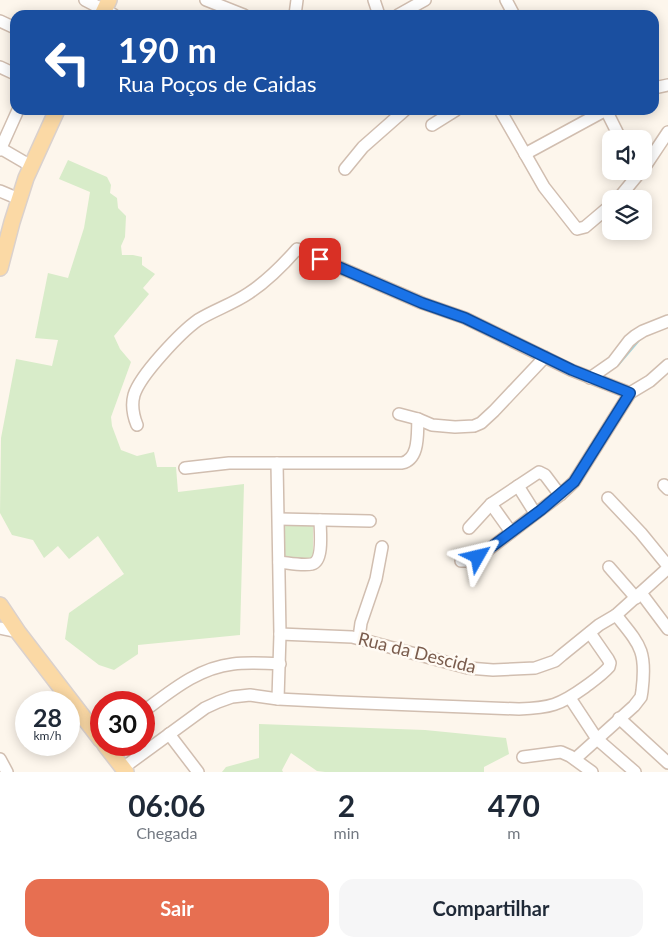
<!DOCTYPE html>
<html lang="pt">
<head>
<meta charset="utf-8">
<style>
  :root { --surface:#fff; --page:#f6f6f7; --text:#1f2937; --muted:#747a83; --accent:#e76f51 }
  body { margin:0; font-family:Lato,sans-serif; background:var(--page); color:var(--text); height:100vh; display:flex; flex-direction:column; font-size:19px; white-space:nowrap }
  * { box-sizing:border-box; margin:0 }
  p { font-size:16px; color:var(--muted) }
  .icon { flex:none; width:28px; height:28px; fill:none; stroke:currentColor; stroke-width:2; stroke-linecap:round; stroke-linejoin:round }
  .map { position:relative; height:772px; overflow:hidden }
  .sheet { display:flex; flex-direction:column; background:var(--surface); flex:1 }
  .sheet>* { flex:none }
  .banner { position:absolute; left:10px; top:10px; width:649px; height:105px; border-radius:15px; box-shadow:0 2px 12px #0003; background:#1a4fa0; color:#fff; overflow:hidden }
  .tools { position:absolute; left:602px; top:130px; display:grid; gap:10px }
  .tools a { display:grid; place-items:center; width:50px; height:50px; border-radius:10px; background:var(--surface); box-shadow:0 2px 12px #0003; font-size:25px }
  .speed { position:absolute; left:15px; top:691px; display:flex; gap:10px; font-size:25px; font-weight:700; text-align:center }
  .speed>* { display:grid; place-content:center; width:65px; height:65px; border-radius:50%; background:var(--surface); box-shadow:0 2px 12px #0003; line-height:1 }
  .speed small { font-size:12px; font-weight:400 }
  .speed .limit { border:8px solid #d22; background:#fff; color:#111 }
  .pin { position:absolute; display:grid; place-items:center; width:42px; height:42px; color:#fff; margin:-21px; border-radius:10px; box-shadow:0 2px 8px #0006 }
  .me { position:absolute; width:55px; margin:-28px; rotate:53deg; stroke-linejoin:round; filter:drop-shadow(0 0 4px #0008) }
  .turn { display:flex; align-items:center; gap:18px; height:105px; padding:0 25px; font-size:22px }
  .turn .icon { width:65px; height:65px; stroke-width:2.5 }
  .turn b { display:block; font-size:35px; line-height:42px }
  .eta { display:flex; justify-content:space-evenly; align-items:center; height:85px; text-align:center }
  .eta b { font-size:30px; font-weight:700; line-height:35px }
  .cta { display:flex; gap:10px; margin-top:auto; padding:10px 25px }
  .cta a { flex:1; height:58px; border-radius:15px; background:var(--accent); color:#fff; font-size:20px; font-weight:700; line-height:58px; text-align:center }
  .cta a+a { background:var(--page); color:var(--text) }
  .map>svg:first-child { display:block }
</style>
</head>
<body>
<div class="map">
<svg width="668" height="772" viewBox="0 0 668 772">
  <rect width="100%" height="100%" fill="#fdf6ec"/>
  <g fill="#d8ecc9">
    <path d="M68 160 107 177 111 185 110 193 117 198 118 208 126 216 125 237 121 246 122 255H133L142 257V265L155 274 143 288 149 294 114 336 120 349 131 362 111 417 112 426 121 450 137 456 154 452 157 467H176L178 492 244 484 240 635 138 645V654L114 670 99 665 65 639 69 613 124 574 98 536 69 559 58 546 44 558 33 540 12 535 0 513 1 438 16 359 52 366 58 340 35 338 48 273 68 278 84 228 90 192 59 179Z"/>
    <path d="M313 524V559H283V525Z"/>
    <path d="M259 724 425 730 506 738 509 754 484 767V772H325L317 771 291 753 282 770 283 772H222L226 767 259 758Z"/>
  </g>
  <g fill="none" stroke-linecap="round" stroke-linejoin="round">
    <path stroke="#a5d3da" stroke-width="2.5" d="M618 365 640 339"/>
    <defs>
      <g id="minor">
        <path d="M85 0 114 15"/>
        <path d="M206 0 244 15"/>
        <path d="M374 0 379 15"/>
        <path d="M506 0 514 15"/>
        <path d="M295 15 297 0"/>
        <path d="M398 15 425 0"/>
        <path d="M0 21 15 28"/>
        <path d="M0 67 15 74"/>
        <path d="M654 88 668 85"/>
        <path d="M500 110 544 187 577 229 585 227 611 205"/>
        <path d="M606 110 618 134"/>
        <path d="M432 125 456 110"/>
        <path d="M0 148 31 166"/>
        <path d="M0 150 18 110"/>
        <path d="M525 154 606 110"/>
        <path d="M644 168 668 132"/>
        <path d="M345 169 363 147 405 110"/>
        <path d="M0 191 19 199"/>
        <path d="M618 199 641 171"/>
        <path d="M590 378 613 362 629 341 635 336 643 331 668 321"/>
        <path d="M399 414 418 419 432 425 455 427 474 426 481 423 494 411 545 357"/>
        <path d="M137 425C133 415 131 406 134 395 140 375 181 332 198 320 214 310 233 304 249 293 267 281 283 265 297 249L422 303 465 318 571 370 630 393"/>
        <path d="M277 463 280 634 278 699"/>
        <path d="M185 468 229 463H402C420 459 417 433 418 419"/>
        <path d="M664 485 668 489"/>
        <path d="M518 486 535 513"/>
        <path d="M608 498 641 533 668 566"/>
        <path d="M491 504 511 532"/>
        <path d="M279 519 370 521"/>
        <path d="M469 528 491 504 539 472 545 475 560 495"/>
        <path d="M461 561H470L484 553 560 495 574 482 630 393 650 381 668 365"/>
        <path d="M279 562C289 563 302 566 312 564 324 561 320 530 320 520"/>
        <path d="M609 567 636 598"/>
        <path d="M641 593 668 629"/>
        <path d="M0 628 18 632"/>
        <path d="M280 634 352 637 468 668 493 670 535 668 555 661 562 655 599 625 616 615 668 568"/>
        <path d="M359 638 361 623 376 579 382 547"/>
        <path d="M570 698 597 739 635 772"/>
        <path d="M144 711C171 691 198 668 233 664 248 662 264 663 280 664"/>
        <path d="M619 718 668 763"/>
        <path d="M169 734 198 772"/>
        <path d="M523 757 561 752 570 756 592 772"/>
        <path d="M0 759 7 772"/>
        <path d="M575 759 634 706 641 697 642 691C647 650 640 645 616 615"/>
        <path d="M123 768 205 708 218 702 232 697 250 695 278 699 338 702 519 709C550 708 560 705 585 687 593 681 602 675 609 667L610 663 608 659 590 633"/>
      </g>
      <g id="major">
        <path d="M102 15 109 0"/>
        <path d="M0 268 12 222 26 178 57 110"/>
        <path d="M0 605 18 632 101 740"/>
        <path d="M105 745 126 772"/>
      </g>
    </defs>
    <use href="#minor" stroke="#d1beb0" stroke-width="14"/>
    <use href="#major" stroke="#dad1cd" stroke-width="18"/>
    <use href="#minor" stroke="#fff" stroke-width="11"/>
    <use href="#major" stroke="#fbd9a5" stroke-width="15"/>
  </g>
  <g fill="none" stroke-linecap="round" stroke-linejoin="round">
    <defs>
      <path id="route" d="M320 259 422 303 465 318 572 370 630 393 574 482 541 510 478 557"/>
    </defs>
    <use href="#route" stroke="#114b97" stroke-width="12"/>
    <use href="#route" stroke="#1a73e8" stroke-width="9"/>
  </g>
  <g text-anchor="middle" stroke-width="5" stroke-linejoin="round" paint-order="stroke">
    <g font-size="18" fill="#7a5c4d" stroke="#fffaf3">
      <text transform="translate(417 653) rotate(14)" y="6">Rua da Descida</text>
    </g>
  </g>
</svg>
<div class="tools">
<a><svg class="icon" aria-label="sound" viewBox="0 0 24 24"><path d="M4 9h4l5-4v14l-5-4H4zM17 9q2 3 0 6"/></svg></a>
<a><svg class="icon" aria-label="layers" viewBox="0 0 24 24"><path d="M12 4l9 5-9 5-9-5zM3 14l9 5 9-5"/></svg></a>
</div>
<div class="speed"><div>28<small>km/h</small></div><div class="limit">30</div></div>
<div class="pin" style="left:320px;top:259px;background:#d93025"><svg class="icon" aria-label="arrive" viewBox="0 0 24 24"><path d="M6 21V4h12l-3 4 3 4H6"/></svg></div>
<svg class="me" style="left:478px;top:557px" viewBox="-20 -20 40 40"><path d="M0-17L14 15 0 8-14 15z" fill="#1a73e8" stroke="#fff" stroke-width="4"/></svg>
<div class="banner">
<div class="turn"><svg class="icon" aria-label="left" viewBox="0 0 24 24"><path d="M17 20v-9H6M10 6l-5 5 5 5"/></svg><div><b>190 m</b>Rua Poços de Caidas</div></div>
</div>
</div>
<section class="sheet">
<div class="eta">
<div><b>06:06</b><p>Chegada</p></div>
<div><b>2</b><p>min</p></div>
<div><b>470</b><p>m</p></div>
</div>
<div class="cta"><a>Sair</a><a>Compartilhar</a></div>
</section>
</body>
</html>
